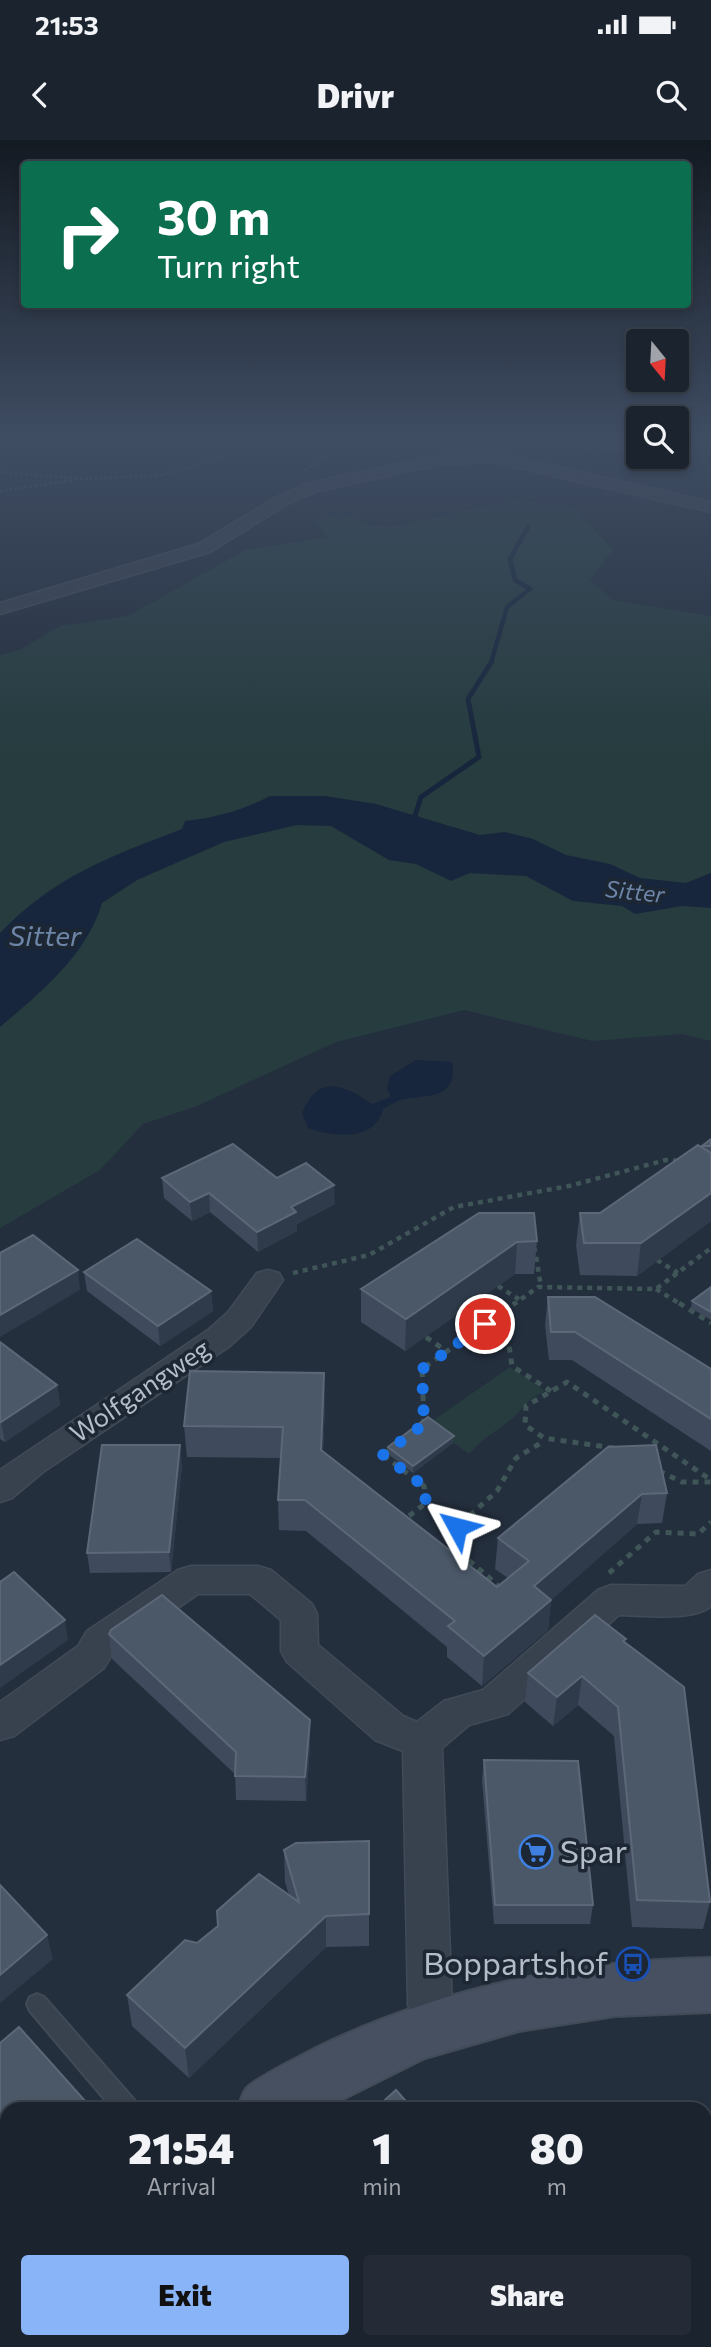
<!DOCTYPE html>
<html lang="en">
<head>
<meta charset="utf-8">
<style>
  :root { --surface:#1b232e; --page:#242b36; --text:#f1f3f6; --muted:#a0a4aa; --line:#39404a; --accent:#8ab4f8 }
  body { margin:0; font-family:Commissioner,sans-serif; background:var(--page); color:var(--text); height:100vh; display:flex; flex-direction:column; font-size:26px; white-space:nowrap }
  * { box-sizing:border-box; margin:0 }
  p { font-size:23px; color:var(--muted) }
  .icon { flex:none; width:38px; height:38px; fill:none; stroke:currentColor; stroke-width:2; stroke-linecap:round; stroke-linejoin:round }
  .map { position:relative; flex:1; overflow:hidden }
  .panel { position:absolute; left:0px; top:1962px; width:712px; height:247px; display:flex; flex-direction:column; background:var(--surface); border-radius:21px 21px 0 0; box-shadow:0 4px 10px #0003,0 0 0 2px var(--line) }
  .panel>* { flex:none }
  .banner { position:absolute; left:21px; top:21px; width:670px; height:147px; border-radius:7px; box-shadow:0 4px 10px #0003,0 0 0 2px var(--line); background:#0b6e4f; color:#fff; overflow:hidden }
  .needle { width:46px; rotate:162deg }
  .buttons { position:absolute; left:626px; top:189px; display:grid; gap:14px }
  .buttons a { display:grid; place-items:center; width:63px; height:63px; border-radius:7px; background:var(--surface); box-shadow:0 4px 10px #0003,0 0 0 2px var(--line); font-size:35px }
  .pin { position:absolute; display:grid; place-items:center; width:60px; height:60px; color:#fff; margin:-30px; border:4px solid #fff; border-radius:50%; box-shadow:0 2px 7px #0007 }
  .me { position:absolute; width:77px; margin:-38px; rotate:308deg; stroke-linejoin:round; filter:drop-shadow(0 0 5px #0008) }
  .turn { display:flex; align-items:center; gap:24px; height:147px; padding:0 21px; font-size:32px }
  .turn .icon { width:91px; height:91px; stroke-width:2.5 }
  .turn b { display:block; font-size:49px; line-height:60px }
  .eta { display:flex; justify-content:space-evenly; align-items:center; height:119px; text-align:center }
  .eta b { font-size:42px; font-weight:800; line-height:49px }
  .cta { display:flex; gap:14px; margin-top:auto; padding:14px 21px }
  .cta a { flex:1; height:80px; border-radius:7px; background:var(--accent); color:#111; font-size:28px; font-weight:800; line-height:80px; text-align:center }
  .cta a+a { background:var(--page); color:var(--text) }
  .status { display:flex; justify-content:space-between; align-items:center; height:49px; padding:0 35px; background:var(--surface); direction:ltr }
  .status svg { height:19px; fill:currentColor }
  header { display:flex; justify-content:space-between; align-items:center; height:91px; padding:0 21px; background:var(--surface); font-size:32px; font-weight:800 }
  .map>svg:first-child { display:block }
</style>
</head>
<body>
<div class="status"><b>21:53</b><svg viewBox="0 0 49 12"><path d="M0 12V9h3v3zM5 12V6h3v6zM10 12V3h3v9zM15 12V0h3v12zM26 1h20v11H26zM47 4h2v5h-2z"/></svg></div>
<header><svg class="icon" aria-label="back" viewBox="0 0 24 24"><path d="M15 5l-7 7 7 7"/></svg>Drivr<svg class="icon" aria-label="search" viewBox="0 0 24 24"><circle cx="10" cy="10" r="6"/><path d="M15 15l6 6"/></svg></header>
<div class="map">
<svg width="711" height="2207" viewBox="0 0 711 2207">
  <rect width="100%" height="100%" fill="#242f3e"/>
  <g fill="#263c3f">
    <path d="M513 360 573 367 613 410 590 440 613 460 711 476V901L682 894 592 901 464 870 336 902 197 966 143 984 100 1030 0 1088V515L19 510 60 486 128 476 245 410 327 397 315 382 341 373 374 386 394 387Z"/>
    <path d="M510 1227 545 1251C528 1259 528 1263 516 1275 499 1291 485 1295 469 1314L428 1284Z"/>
  </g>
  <g fill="#17263c">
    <path d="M270 656H325L376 664 480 695 505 692 533 699 566 715 610 724 640 738 686 743 711 733V768L682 766 635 774 622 766 573 761 526 736 470 733 451 741 416 724 389 720 331 686 297 685 224 702 137 740 102 763C87 815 40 853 0 887V793C55 736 109 717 182 689L185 681C215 678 244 670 270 656Z"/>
    <path d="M416 920 452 922C459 964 420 953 398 961 393 963 388 966 383 969 376 1002 331 997 308 988L302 973C319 934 342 944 372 964L391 957 387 949 390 936Z"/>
  </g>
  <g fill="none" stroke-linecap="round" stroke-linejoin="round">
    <path stroke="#17263c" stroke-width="4.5" d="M491 523 507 467 530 449 515 440 510 419 528 387"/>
    <path stroke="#17263c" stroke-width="5" d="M412 685 421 657 479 617 468 559 492 521"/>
    <defs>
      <g id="lane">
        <path d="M37 1854 44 1857 135 1961 138 1969H113L30 1871 27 1864 30 1857Z"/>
        <path d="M711 2037V2074L705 2076V2039Z"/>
        <path d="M562 2202H588L586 2207H560Z"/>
        <path d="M649 2202H673L674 2207H650Z"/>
      </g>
      <g id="street">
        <path d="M489 311 711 362V372L489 321 433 326 317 351 291 362 210 412 0 474V463L198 404 279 356 306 344 433 316Z"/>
        <path d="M268 1130 279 1133 283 1140 251 1187 230 1206 43 1332 12 1358 0 1362V1330L208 1190 229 1171 257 1133Z"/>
        <path d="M191 1426H258L271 1430 312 1464 317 1474 318 1505 403 1576 417 1582 444 1561 483 1550 598 1450 611 1445 685 1446 698 1434 711 1430V1466C694 1482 642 1475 619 1475L508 1574 469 1585 442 1608 452 1865 460 1887 454 1902 438 1909 422 1902 408 1865 403 1611 375 1600 287 1522 281 1511V1480L250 1454H198L113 1513 104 1528 14 1596 0 1600V1562L78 1506 87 1491 178 1430Z"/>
      </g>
      <g id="secondary">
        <path d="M711 1818V1872L615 1876 519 1891 425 1918 323 1969H238C240 1963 242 1954 246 1949 254 1938 309 1912 324 1904 448 1846 575 1820 711 1818Z"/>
        <path d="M7 2147V2202H30L24 2207H0V2150Z"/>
      </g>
    </defs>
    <use href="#lane" stroke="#414a57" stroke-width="4"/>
    <use href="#street" stroke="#414a57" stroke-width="3"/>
    <use href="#secondary" stroke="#414a57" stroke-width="4"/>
    <g stroke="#3f5557" stroke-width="2.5" stroke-dasharray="2.5 2.5" stroke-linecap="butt">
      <path d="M14 300H26"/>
      <path d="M530 307 639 310"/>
      <path d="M677 311 711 313"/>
      <path d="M305 330 352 300"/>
      <path d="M0 332 81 339 162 335 279 300"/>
      <path d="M0 351 75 340"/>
    </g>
    <g stroke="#3f5557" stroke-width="4.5" stroke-dasharray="5 5" stroke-linecap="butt">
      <path d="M532 1110H535L541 1147"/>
      <path d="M657 1120 678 1133"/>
      <path d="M293 1133 369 1115 454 1067 569 1046 666 1020 680 1021"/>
      <path d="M498 1146 520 1160"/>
      <path d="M656 1149 682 1165"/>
      <path d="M513 1165 538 1147 656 1149 711 1108"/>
    </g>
    <g stroke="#3f5557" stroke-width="5" stroke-dasharray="6 6" stroke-linecap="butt">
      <path d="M679 1163 711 1183"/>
      <path d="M504 1171 512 1226 551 1251"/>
      <path d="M426 1197 446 1211"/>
      <path d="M424 1285 422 1229 515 1163"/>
      <path d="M392 1308 383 1315 424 1346 426 1363 457 1387"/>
      <path d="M614 1308 544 1298 525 1285 526 1266 567 1242 711 1340"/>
      <path d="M659 1331 682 1342H711"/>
      <path d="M409 1376 426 1363"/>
      <path d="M609 1433 656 1392 698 1394 711 1382"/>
      <path d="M501 1448 464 1416 457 1387 497 1351 516 1318 544 1301"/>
    </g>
    <use href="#lane" fill="#38414e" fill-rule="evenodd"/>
    <use href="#street" fill="#38414e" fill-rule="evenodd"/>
    <use href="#secondary" fill="#465061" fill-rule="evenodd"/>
  </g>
  <g fill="#3f4b5c">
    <path d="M711 999V1081L637 1136 580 1135 576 1105 580 1073H600L702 1008V1006Z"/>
    <path d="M162 1038H277L335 1064 297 1084V1091L258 1112 210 1072 192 1081 164 1058Z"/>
    <path d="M479 1073 537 1101 534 1134H515L405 1211 361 1182V1149Z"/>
    <path d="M84 1132 211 1151 213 1171 160 1206 87 1151Z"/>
    <path d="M711 1147V1180L691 1168 692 1161Z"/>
    <path d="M548 1157 711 1229V1311L572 1220H549L545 1185Z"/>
    <path d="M0 1202 57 1245 60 1265 5 1302 0 1299Z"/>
    <path d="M325 1263 323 1311 497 1447 508 1438 495 1429 498 1398 608 1307 667 1353 662 1383 637 1384 551 1460 548 1490 482 1546 447 1517V1507L306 1391 279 1390 278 1360 281 1318 187 1317 184 1286Z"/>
    <path d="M453 1303 413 1333 388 1314V1307Z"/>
    <path d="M182 1325 171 1432 90 1433 87 1413Z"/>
    <path d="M109 1494 310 1605 306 1661 236 1660 235 1634 112 1519Z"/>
    <path d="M625 1503 710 1762 703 1789 632 1787 614 1596 578 1565 553 1586 525 1562 528 1533Z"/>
    <path d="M484 1620 593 1765 590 1784H494L482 1640Z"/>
    <path d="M284 1710 369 1774V1806L326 1807 189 1938 132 1886 127 1855 289 1755 285 1742Z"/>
    <path d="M102 2202H298L302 2207H103Z"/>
    <path d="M679 2202H705L711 2207H683Z"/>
  </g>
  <g fill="#2f3b4b">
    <path d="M334 1045 335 1064 297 1084V1091L258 1112 257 1092 291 1067Z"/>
    <path d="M209 1053 210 1072 192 1081 190 1062Z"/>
    <path d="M711 1053V1081L637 1136 641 1103Z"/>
    <path d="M517 1102 515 1134 405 1211 406 1179Z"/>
    <path d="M78 1130 80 1150 0 1197V1175Z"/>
    <path d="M211 1151 213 1171 160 1206 158 1186Z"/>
    <path d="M324 1233 325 1263 322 1341 321 1310Z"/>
    <path d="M57 1245 60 1265 5 1302 1 1282Z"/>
    <path d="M454 1296 453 1303 413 1333V1326Z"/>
    <path d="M180 1305 182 1325 171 1432 169 1412Z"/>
    <path d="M642 1354 637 1384 551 1460 548 1490 482 1546 484 1516 534 1446Z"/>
    <path d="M65 1480 68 1500 0 1548V1525Z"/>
    <path d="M582 1536 578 1565 553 1586 557 1557Z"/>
    <path d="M310 1580V1605L306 1661 305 1637Z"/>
    <path d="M326 1776V1807L189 1938 185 1908Z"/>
    <path d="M47 1795 53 1819 0 1863V1835Z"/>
    <path d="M86 1962 88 1969H79Z"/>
    <path d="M7 2012V2048L0 2055V2018Z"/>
  </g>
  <g fill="#4b5868" stroke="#5c6777" stroke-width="2">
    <path d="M711 999V1006H702Z"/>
    <path d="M233 1004 277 1038 306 1023 334 1045 291 1067 296 1072 257 1092 209 1053 190 1062 162 1038Z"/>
    <path d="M698 1005 711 1013V1053L641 1103H584L580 1073H600Z"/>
    <path d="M479 1073H534L537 1101 517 1102 406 1179 361 1149Z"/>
    <path d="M33 1095 78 1130 0 1175V1113Z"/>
    <path d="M137 1099 211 1151 158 1186 84 1132Z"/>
    <path d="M711 1147V1172L692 1161Z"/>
    <path d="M548 1157H595L711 1229V1279L575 1192H551Z"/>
    <path d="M0 1202 57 1245 1 1282H0Z"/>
    <path d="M190 1231 324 1233 321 1310 497 1447 529 1421 498 1398 608 1307 656 1305 667 1353 642 1354 534 1446 551 1460 484 1516 448 1486 455 1481 305 1360H278L283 1287 184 1286Z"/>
    <path d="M428 1277 454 1296 413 1326 388 1307Z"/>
    <path d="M102 1305H180L169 1412 87 1413Z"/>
    <path d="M14 1432 65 1480 0 1525V1442Z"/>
    <path d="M162 1455 310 1580 305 1637 235 1636 236 1612 109 1494 111 1490Z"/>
    <path d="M595 1475 626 1499 623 1501 684 1547 710 1762 637 1760 618 1567 582 1536 557 1557 528 1533Z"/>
    <path d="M484 1620 578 1621 593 1765H495Z"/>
    <path d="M369 1701V1774L326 1776 185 1908 127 1855 185 1800 197 1803 218 1786 217 1771 259 1734 299 1762 284 1710 296 1703Z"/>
    <path d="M0 1745 47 1795 0 1835Z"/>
    <path d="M19 1887 86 1962 79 1969H7V2012L0 2018V1903Z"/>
    <path d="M396 1950 413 1969H375Z"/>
    <path d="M711 2165V2207H695L691 2202H705V2169Z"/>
    <path d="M110 2202H298L302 2207H114Z"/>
  </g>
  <linearGradient id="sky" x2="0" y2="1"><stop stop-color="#141a22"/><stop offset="0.49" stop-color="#3f4d63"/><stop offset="1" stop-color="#3f4d63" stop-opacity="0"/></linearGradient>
  <rect width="711" height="609" fill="url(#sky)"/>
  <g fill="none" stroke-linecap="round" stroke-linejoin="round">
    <path stroke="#1a73e8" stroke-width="12" stroke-dasharray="0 21.6" d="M457 1387 426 1363 424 1346 383 1315 424 1284 422 1229 485 1184"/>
  </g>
  <defs>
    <symbol id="supermarket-ring" viewBox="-11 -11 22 22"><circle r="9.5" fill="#1d2633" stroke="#3f7fe0" stroke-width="1.5"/><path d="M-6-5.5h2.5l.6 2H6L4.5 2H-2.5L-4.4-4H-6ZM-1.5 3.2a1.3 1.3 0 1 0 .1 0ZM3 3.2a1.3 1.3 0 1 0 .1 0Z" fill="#3f7fe0"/></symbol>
    <symbol id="bus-ring" viewBox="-11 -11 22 22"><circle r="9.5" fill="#1d2633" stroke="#1a4fb4" stroke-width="1.5"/><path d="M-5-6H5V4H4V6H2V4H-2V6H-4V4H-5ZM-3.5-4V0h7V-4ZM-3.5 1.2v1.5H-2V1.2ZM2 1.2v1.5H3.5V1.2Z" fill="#1a4fb4"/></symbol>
  </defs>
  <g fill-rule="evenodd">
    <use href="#supermarket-ring" x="517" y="1693" width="38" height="38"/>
    <use href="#bus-ring" x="614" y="1805" width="38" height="38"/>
  </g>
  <g text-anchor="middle" stroke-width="7" stroke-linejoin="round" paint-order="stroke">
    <g font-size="23" font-style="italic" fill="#6d86a8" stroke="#1d2633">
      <text transform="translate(635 752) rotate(6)" y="8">Sitter</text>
    </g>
    <g font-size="26" fill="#b4bcc9" stroke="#1d2633">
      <text transform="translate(140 1251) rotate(-34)" y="9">Wolfgangweg</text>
    </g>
    <g font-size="28" font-style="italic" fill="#6d86a8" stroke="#1d2633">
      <text x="45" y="806">Sitter</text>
    </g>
    <g font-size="32" fill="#b4bcc9" stroke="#1d2633" text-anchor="start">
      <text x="560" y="1723">Spar</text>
      <text x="608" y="1835" text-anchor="end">Boppartshof</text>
    </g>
  </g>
</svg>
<div class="buttons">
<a><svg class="needle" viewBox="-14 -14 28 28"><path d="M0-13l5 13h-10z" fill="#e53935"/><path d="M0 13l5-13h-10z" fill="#a0a4aa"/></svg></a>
<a><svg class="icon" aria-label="search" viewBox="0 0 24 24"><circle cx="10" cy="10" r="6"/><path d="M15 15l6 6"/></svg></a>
</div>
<div class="pin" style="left:485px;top:1184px;background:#d93025"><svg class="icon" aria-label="arrive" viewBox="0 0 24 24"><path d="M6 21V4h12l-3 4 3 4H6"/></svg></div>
<svg class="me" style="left:457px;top:1387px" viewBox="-20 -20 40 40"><path d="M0-17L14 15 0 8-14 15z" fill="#1a73e8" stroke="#fff" stroke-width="4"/></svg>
<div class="banner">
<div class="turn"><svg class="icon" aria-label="right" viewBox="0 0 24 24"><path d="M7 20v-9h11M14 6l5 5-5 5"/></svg><div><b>30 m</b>Turn right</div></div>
</div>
<section class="panel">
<div class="eta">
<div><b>21:54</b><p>Arrival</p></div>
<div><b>1</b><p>min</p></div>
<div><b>80</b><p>m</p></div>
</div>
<div class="cta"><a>Exit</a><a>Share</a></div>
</section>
</div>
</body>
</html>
